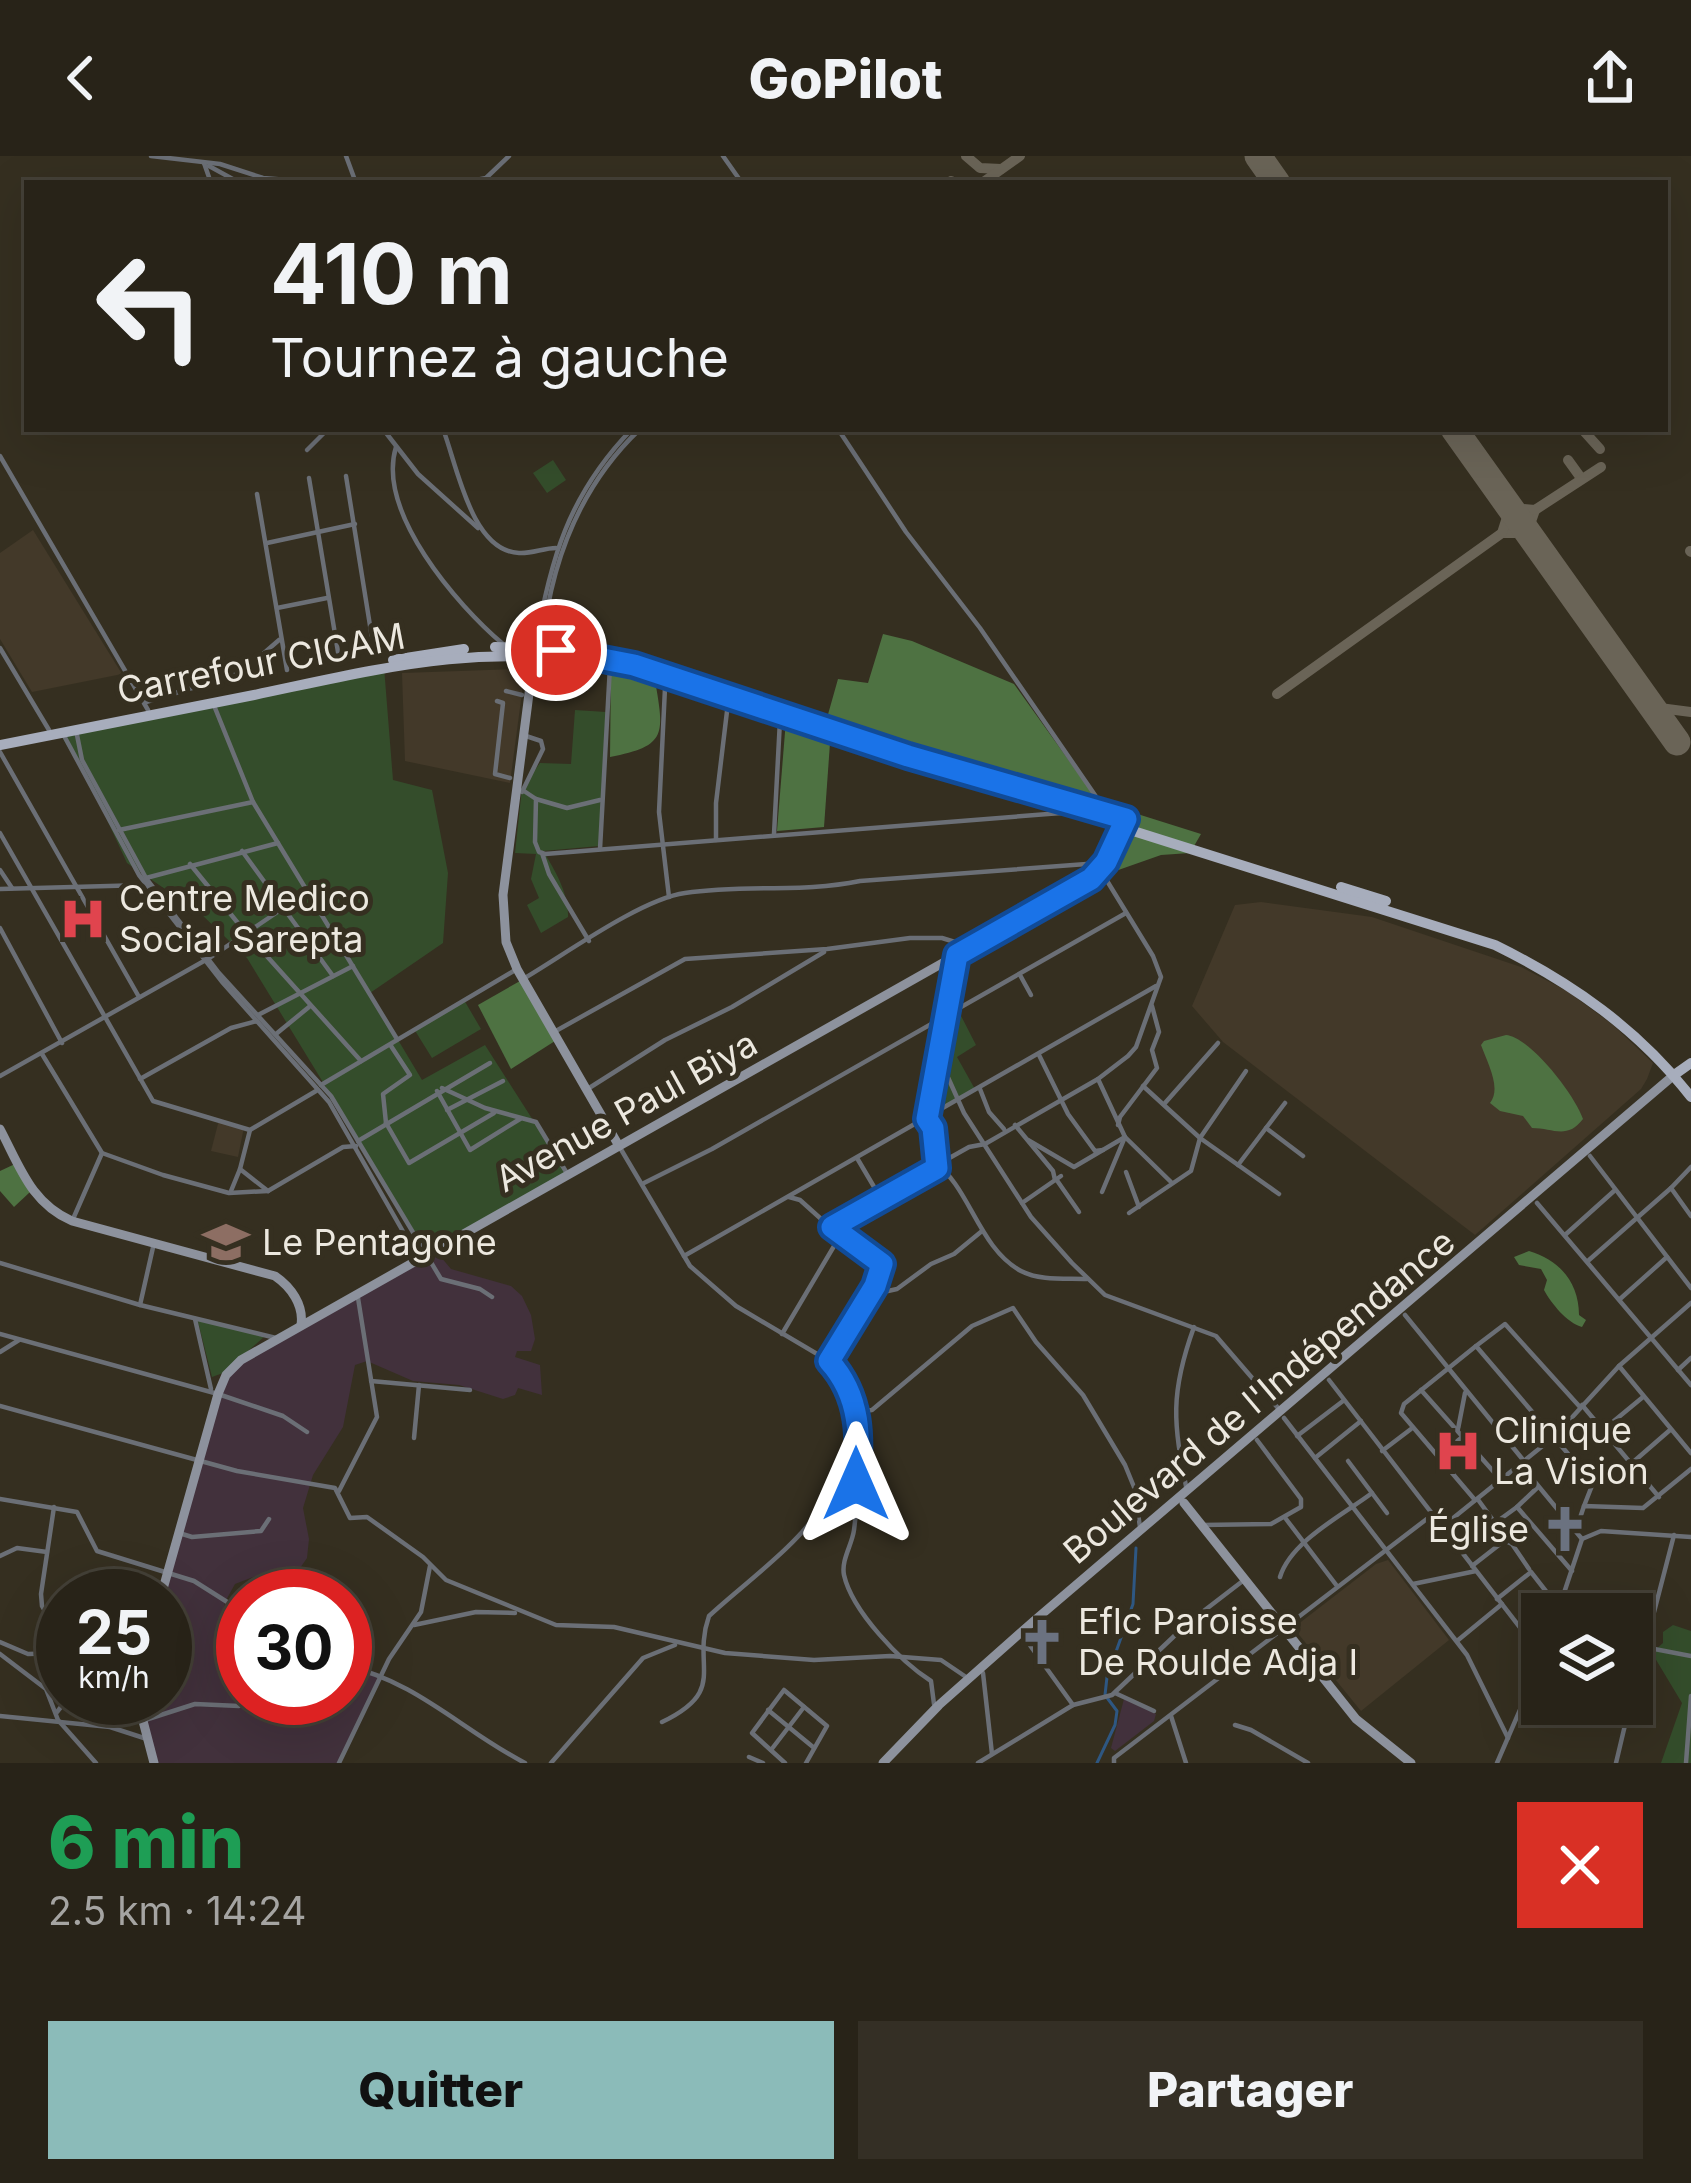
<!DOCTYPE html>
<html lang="fr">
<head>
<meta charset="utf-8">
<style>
  :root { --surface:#282318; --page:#342f25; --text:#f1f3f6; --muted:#a5a4a2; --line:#444037; --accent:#8bbbb9 }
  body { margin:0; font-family:Inter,sans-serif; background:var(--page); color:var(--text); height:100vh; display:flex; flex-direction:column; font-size:45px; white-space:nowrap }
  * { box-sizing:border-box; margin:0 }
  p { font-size:39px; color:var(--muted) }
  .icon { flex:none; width:66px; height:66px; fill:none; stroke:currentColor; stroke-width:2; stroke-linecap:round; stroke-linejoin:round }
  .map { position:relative; height:1607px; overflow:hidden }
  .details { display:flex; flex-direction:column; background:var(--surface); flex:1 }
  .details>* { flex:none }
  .guide { position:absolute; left:24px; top:24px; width:1644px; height:252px; border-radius:0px; box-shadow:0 12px 48px #0002,0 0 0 3px var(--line); background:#282318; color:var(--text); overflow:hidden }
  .buttons { position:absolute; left:1521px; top:1437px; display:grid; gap:24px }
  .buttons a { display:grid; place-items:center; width:132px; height:132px; border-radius:0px; background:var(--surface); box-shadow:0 12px 48px #0002,0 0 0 3px var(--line); font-size:60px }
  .speed { position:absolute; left:36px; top:1413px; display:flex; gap:24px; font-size:60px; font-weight:700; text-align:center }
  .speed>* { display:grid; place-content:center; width:156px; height:156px; border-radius:50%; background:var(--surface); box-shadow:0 12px 48px #0002,0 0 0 3px var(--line); line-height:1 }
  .speed small { font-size:30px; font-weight:400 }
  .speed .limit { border:18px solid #d22; background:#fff; color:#111 }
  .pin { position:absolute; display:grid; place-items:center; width:102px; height:102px; color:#fff; margin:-51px; border:6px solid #fff; border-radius:50%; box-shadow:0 3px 12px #0007 }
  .me { position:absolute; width:132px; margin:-66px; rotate:0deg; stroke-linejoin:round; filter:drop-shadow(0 0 9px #0008) }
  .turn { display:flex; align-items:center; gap:42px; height:252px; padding:0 48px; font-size:54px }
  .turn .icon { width:156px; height:156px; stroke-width:2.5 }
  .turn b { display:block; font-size:84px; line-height:102px }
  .round { display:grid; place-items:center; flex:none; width:126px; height:126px; border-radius:0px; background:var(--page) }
  .overview { display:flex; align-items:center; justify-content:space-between; height:204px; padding:0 48px }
  h1 { font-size:72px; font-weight:800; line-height:90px; color:#1e9e55 }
  .action { display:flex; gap:24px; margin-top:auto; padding:24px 48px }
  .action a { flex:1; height:138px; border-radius:0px; background:var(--accent); color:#111; font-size:48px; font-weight:800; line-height:138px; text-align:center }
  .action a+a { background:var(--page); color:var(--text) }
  header { display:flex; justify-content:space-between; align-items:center; height:156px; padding:0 48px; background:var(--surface); font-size:54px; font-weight:800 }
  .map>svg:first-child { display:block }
</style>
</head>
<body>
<header><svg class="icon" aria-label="back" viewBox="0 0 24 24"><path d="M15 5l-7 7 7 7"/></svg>GoPilot<svg class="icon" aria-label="share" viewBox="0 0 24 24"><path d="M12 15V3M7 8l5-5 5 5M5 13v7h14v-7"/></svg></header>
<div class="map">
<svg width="1691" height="1607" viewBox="0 0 1691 1607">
  <rect width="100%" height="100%" fill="#352f20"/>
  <g fill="#42313c">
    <path d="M435 1094 451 1113 511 1130 522 1140 531 1159 535 1183 531 1195H517L515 1201 540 1209 542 1239 518 1232 515 1239 503 1243 459 1229 413 1225 367 1205 355 1209 343 1271 313 1319 303 1352 309 1383 307 1402 298 1415 253 1421 235 1428 225 1446 221 1470 243 1480V1542H345V1504L382 1519 337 1607H155L138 1542H165V1440L218 1238 232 1212Z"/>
    <path d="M1124 1543 1156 1558 1154 1565 1115 1595 1111 1592Z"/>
  </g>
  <g fill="#433929">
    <path d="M33 374 122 518 32 536 0 483V397Z"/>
    <path d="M519 513 523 529 510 627 405 605 402 517Z"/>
    <path d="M1261 746 1372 761 1521 811 1567 835 1613 869 1653 907 1647 923 1641 933 1475 1079 1223 886 1192 850 1235 749Z"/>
    <path d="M219 964 244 971 238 1001 211 995Z"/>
    <path d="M1388 1404 1449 1484 1361 1555 1296 1475 1297 1469 1376 1408Z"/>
  </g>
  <g fill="#344d2b">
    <path d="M553 304 566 324 547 337 533 317Z"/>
    <path d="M384 511 393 624 432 634 448 717 443 787 370 837 422 924 485 889 568 1019 428 1098 247 802 200 757 127 707 95 638 59 576Z"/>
    <path d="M575 554 606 556 599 690 543 695C555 714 569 738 568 761L541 777 527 749 539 742 531 723 536 698 515 697 522 632 540 607 571 608Z"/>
    <path d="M464 844 481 873 432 902 414 873Z"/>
    <path d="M957 852 976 889 957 901 976 935 930 961V940L949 855Z"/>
    <path d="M197 1162 265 1180 223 1217 212 1221Z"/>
    <path d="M1673 1469 1691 1475V1607H1661L1682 1547 1655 1502V1494L1663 1487V1476Z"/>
  </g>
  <g fill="#4e7242">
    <path d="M883 478 912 485 1014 528 1100 648 827 562 838 523 868 527Z"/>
    <path d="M611 513 655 524C664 578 668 590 610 601Z"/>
    <path d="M786 564 824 579 830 587 824 671 777 675Z"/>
    <path d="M1128 655 1201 678 1190 697 1161 699 1107 718 1103 712Z"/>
    <path d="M520 825 555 885 511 913 478 849Z"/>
    <path d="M1506 879C1530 881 1575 939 1583 963 1567 984 1553 972 1532 972L1523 960 1500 955 1490 947C1502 932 1487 906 1481 889L1484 885Z"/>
    <path d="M15 1008 30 1036 14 1051 0 1035V1015Z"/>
    <path d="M1529 1095C1560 1104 1579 1127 1579 1159L1586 1164 1582 1171C1567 1167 1551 1147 1544 1134L1547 1124 1541 1113 1519 1109 1514 1101Z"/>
  </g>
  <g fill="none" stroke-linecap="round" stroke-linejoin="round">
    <path stroke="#2e5782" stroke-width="3" d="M1097 1607 1115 1569 1117 1555 1105 1539 1107 1521 1133 1448 1136 1392"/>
    <g stroke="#6a6457" stroke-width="10">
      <path d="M966 0 980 12 1001 13"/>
      <path d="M951 25 955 27"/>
      <path d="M982 27 1020 0"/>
      <path d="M1582 273 1600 293"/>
      <path d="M1568 304 1581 322"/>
      <path d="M1502 377H1527L1535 354"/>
      <path d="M1690 395 1691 396"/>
      <path d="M1277 538 1502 377 1510 352 1535 354 1601 311"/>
      <path d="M1652 551 1691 556"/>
    </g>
    <g stroke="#6a6457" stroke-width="27">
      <path d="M1258 0 1277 27"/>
      <path d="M1454 273 1677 586"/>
    </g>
    <g stroke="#6b6f76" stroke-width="4.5">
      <path d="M151 0 220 8 263 22 326 27"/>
      <path d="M346 0 356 27"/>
      <path d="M723 0 742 27"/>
      <path d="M204 7 211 27"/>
      <path d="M209 10 240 27"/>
      <path d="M461 27 486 22 509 0"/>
      <path d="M383 273 418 318 478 372"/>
      <path d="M443 273C457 309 471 395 519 397 531 398 544 392 556 392"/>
      <path d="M838 273 906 376 980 472 1108 658"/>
      <path d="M396 291C376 356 457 449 503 488"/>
      <path d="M307 294 328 273"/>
      <path d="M0 300 148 554"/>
      <path d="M346 320 372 482"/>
      <path d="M309 322 339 502"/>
      <path d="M257 338 287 514"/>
      <path d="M267 387 355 368"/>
      <path d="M277 452 327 442"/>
      <path d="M0 492 49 574"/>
      <path d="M535 492C550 404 568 339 632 273"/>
      <path d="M542 492C550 409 579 331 640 273"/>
      <path d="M665 532 659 656 669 741"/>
      <path d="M506 535 522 539"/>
      <path d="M497 545 503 547 495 618 510 622"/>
      <path d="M146 546 241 517 279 484"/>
      <path d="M213 547 253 646 397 883"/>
      <path d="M76 574 82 604 146 722 219 817 331 940 441 1123 480 1133 492 1141"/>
      <path d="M62 576 139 719 223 827 329 946 417 1100"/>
      <path d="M0 596 139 841"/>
      <path d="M524 635 536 643 535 686 539 696 545 698 1061 657"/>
      <path d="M522 636 543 593 541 585 526 580"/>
      <path d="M536 643 567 652 600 644"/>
      <path d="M119 674 253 646"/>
      <path d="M0 677 153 945 250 974 316 935"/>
      <path d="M774 678 780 564"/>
      <path d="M716 684V647L728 547"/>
      <path d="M600 693 610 510"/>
      <path d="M242 695 333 820"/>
      <path d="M542 697 549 718 589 785"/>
      <path d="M190 708 246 777 361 905"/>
      <path d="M0 714 12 732"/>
      <path d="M146 722 278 687"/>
      <path d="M0 733 145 729"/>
      <path d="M0 772 62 887"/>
      <path d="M208 803 307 736"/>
      <path d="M1020 819 1031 839"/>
      <path d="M523 823C564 799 641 743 685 737 744 728 802 737 860 725L1100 707"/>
      <path d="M258 859 353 810"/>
      <path d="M554 876 685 803 827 793 910 782H942L971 791"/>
      <path d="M276 878 309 851"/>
      <path d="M941 892 946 917 964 957 1031 1061 1072 1107 1105 1139 1216 1180 1278 1252"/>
      <path d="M42 898 102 997 163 1019 229 1037 268 1035 343 991 356 990"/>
      <path d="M1039 899 1068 958 1095 995 1103 994"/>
      <path d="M0 920 204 805"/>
      <path d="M140 923 231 872 257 865"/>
      <path d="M1098 923 1125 981 1171 1026"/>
      <path d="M321 929 517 813"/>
      <path d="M1143 930 1200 982 1279 1038"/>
      <path d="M442 932 485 952 536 966 568 1019"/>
      <path d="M980 933 989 956 1004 973"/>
      <path d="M586 934 665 884 732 851 824 796"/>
      <path d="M437 935 470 994 520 963"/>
      <path d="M1165 947 1218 887"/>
      <path d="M447 954 503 925"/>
      <path d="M930 958 957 799"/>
      <path d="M927 963 933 972 934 1007C969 1028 978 1092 1021 1115 1040 1125 1066 1122 1087 1123"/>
      <path d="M386 967 409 1007 494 957"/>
      <path d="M386 967 383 938 410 919 391 890"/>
      <path d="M1015 969 1053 1015 1055 1024"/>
      <path d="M1118 969 1120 961 1157 912 1152 894 1159 876 1152 850"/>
      <path d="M1266 972 1303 1000"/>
      <path d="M250 974 240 1013 268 1035"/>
      <path d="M1028 984 1074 1011 1125 981"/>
      <path d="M358 985 490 907"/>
      <path d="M619 990 690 1110 736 1150 829 1205C868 1249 861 1319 854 1374 852 1389 841 1404 844 1419 852 1455 901 1506 931 1525L934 1548"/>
      <path d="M1590 1000 1691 1132"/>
      <path d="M857 1002 880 1041 969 991 985 988 1098 923 1128 900 1136 891 1161 821 1153 800 1101 715"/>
      <path d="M1238 1009 1285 947"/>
      <path d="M1126 1016 1139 1051"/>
      <path d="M1056 1023 1079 1056"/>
      <path d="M644 1027 712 993 1126 757"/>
      <path d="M1671 1032 1691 1011"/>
      <path d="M231 1035 240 1013"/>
      <path d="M1102 1036 1125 981"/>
      <path d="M789 1041 800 1044 840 1080 882 1108 875 1130 829 1205"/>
      <path d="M1022 1047 1061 1020"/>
      <path d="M1537 1047 1691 1229"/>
      <path d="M1129 1057 1191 1015 1200 982 1246 915"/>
      <path d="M73 1063 102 997"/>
      <path d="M834 1070 880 1041"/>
      <path d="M1565 1079 1614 1035"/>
      <path d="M684 1100 1156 830"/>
      <path d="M1589 1104 1671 1032 1691 1060"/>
      <path d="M0 1107 140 1149 276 1182"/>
      <path d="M876 1130 888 1135 897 1133 931 1108 954 1098 982 1075"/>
      <path d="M1620 1143 1667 1101"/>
      <path d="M140 1149 154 1087"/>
      <path d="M1405 1159 1524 1305"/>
      <path d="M195 1163 211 1233"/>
      <path d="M0 1178 218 1238 283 1260 307 1276"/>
      <path d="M782 1178 840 1080"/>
      <path d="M1476 1190 1505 1168 1580 1251"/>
      <path d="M0 1196 19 1184"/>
      <path d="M1619 1210 1691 1297"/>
      <path d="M1678 1214 1691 1202"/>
      <path d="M1329 1224 1542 1500"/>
      <path d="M371 1225 470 1234"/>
      <path d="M1421 1234 1501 1324"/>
      <path d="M1582 1249 1659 1341"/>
      <path d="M0 1250 237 1315 335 1332 350 1362 367 1361 423 1401 446 1424 556 1469 614 1471 725 1497 814 1504 890 1500 941 1504 969 1523"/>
      <path d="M857 1256 872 1254 972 1170 1013 1152 1036 1186 1083 1239 1125 1309 1134 1331 1140 1371"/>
      <path d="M1284 1262 1467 1499 1508 1582"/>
      <path d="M1458 1273 1465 1237"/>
      <path d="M1603 1274 1643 1241"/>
      <path d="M1297 1280 1343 1245"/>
      <path d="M414 1282 419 1229"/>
      <path d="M1382 1295 1411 1273"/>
      <path d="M1438 1301 1461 1282"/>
      <path d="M1315 1302 1361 1265"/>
      <path d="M1348 1305 1387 1357"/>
      <path d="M1521 1309 1582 1383"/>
      <path d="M1593 1327 1600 1316 1632 1307 1670 1274"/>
      <path d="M1538 1331 1517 1351 1572 1415"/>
      <path d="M339 1335 377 1261 358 1142"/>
      <path d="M1187 1335C1173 1267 1170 1237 1194 1171"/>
      <path d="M0 1343 77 1356 97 1395 194 1425 243 1456"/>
      <path d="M1475 1344 1401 1257 1404 1248 1476 1190 1593 1327 1584 1350"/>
      <path d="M1479 1345 1495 1367 1517 1351"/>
      <path d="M54 1351 41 1438 42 1450 63 1487"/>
      <path d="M1286 1363 1337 1430"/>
      <path d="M1202 1369 1271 1368 1301 1351V1343L1257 1284"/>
      <path d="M1492 1369 1499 1382 1512 1388 1529 1413"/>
      <path d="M1442 1371 1555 1280 1619 1210 1691 1147"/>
      <path d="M1576 1374 1584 1350 1643 1352 1691 1313"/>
      <path d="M179 1377 192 1381 261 1375 269 1363"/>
      <path d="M1460 1395 1491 1370"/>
      <path d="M0 1400 17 1392 47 1396"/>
      <path d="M1472 1410 1504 1385"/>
      <path d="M1280 1421C1291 1385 1343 1359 1372 1337"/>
      <path d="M1413 1428 1476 1415"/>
      <path d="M1497 1443 1531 1416 1559 1452"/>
      <path d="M1562 1443 1605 1458"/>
      <path d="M1557 1458 1582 1383 1601 1375 1691 1381"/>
      <path d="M1632 1468 1649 1470"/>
      <path d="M414 1469 476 1456 515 1457"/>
      <path d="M1024 1481 1073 1549"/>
      <path d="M1457 1485 1502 1448"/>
      <path d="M0 1486 28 1498 63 1497"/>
      <path d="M1644 1491 1691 1500"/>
      <path d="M0 1498 46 1533 58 1564 96 1607"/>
      <path d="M345 1510C415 1524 463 1575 525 1607"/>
      <path d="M983 1517 992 1598"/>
      <path d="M1115 1537 1154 1555"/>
      <path d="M1632 1541 1674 1379"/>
      <path d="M768 1554 813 1591"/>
      <path d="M57 1556 68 1542"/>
      <path d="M0 1560 110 1571 147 1583"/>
      <path d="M1171 1560 1186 1607"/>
      <path d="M142 1565 195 1548 239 1550"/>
      <path d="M662 1566C729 1534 691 1511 709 1460 740 1431 798 1389 819 1354 833 1328 838 1301 857 1277"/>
      <path d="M1235 1569 1251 1574 1308 1607"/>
      <path d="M771 1594 804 1551"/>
      <path d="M749 1601 763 1607"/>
      <path d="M339 1607 389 1503 421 1456 430 1410"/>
      <path d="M551 1607 643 1502 675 1489"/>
      <path d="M785 1607 752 1577 784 1534 827 1570 806 1607"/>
      <path d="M978 1607 1073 1549 1112 1539 1188 1467 1244 1424"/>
      <path d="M1114 1607V1602L1432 1359"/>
      <path d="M1497 1607 1542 1503"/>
      <path d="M1616 1607 1630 1548"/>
      <path d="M1686 1607 1691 1540"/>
    </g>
    <g stroke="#8d929d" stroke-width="9">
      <path d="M534 499 503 739 506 786 517 813 619 990"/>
      <path d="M0 973C20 1011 31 1047 72 1065L275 1120C291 1131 304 1149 301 1169"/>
      <path d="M1184 1347 1356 1563 1411 1607"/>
      <path d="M161 1440 218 1238 226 1219 241 1204 1091 723 1106 706 1126 663"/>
      <path d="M137 1542 154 1607"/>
      <path d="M883 1607 939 1549 1035 1464 1674 919"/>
    </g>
    <g stroke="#a7adbc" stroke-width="10">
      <path d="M495 491 548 493"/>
      <path d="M522 491 538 474"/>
      <path d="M393 504 464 493"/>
      <path d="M0 589C85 572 169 556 254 539 379 513 482 485 610 510L1495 789C1572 827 1638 873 1691 941"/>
      <path d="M1341 731 1386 745"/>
      <path d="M1674 919 1691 907"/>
    </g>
  </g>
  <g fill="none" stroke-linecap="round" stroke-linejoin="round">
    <defs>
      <path id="route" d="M556 494 634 509 908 600 1126 663 1106 706 1091 723 957 799 927 963 933 972 937 1012 832 1071 882 1108 875 1130 829 1205C861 1240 861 1283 856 1328"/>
    </defs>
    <use href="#route" stroke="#114b97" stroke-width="30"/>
    <use href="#route" stroke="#1a73e8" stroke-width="21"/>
  </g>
  <defs>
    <symbol id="hospital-bare" viewBox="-9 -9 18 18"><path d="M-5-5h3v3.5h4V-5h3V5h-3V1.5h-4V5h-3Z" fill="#e0444e" stroke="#352f20" stroke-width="2.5" paint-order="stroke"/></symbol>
    <symbol id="university-bare" viewBox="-9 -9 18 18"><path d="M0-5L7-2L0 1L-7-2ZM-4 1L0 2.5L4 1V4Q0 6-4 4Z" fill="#8d6e63" stroke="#352f20" stroke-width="2.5" paint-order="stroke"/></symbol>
    <symbol id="church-bare" viewBox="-9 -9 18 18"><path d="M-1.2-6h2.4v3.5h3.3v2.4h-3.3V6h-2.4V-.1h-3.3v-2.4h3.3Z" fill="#6b7280" stroke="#352f20" stroke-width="2.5" paint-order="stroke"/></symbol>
  </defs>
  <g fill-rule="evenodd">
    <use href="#hospital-bare" x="50" y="730" width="66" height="66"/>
    <use href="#university-bare" x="193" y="1053" width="66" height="66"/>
    <use href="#hospital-bare" x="1425" y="1262" width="66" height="66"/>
    <use href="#church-bare" x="1532" y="1340" width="66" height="66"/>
    <use href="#church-bare" x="1009" y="1453" width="66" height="66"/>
  </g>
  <g text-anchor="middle" stroke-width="10" stroke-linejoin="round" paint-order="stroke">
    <g font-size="36" fill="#ece8df" stroke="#352f20">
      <text transform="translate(261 507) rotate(-11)" y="13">Carrefour CICAM</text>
      <text transform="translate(626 955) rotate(-29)" y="13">Avenue Paul Biya</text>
      <text transform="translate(1259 1240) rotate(-40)" y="13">Boulevard de l'Indépendance</text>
    </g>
    <g font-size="36" fill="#ece8df" stroke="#352f20" text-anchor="start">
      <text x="119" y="755">Centre Medico<tspan x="119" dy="41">Social Sarepta</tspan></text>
      <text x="262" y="1099">Le Pentagone</text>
      <text x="1494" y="1287">Clinique<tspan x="1494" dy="41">La Vision</tspan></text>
      <text x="1529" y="1386" text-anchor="end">Église</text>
      <text x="1078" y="1478">Eflc Paroisse<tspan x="1078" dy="41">De Roulde Adja I</tspan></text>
    </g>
  </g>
</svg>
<div class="buttons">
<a><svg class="icon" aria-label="layers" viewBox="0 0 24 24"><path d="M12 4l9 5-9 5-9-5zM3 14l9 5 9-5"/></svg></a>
</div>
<div class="speed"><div>25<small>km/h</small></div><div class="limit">30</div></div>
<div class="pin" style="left:556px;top:494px;background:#d93025"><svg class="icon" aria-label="arrive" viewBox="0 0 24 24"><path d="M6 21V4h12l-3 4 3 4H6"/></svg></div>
<svg class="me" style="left:856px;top:1328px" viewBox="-20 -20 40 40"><path d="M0-17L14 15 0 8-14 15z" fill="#1a73e8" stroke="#fff" stroke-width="4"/></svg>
<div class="guide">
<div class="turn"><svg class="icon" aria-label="left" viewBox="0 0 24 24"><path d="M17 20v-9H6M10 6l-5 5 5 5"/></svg><div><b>410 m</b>Tournez à gauche</div></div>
</div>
</div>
<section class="details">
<div class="overview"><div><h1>6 min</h1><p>2.5 km · 14:24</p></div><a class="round" style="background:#d93025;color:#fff"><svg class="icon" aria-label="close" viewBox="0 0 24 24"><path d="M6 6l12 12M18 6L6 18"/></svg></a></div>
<div class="action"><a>Quitter</a><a>Partager</a></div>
</section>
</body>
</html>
